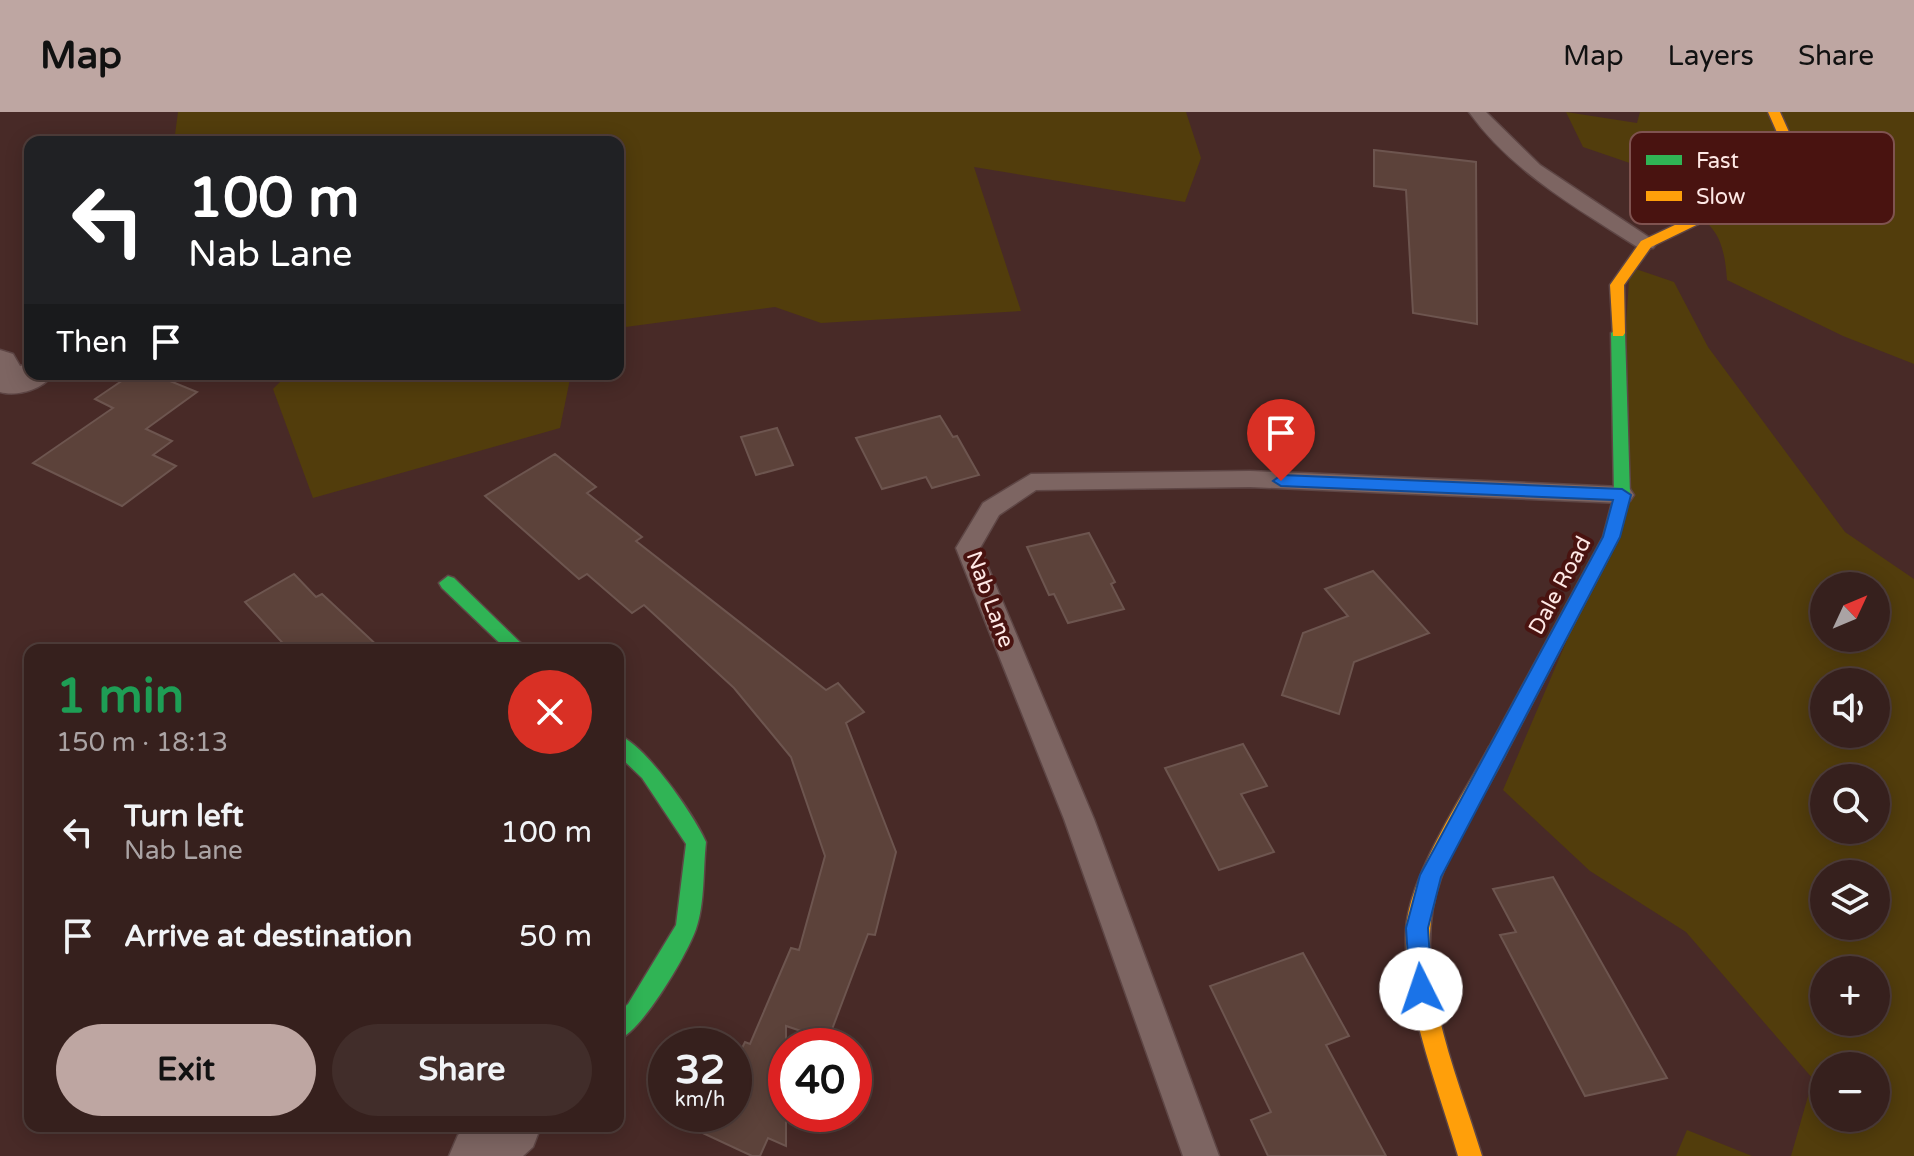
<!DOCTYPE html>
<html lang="en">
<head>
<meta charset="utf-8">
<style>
  :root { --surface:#36201d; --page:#412d2a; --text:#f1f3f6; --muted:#aaa3a4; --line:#503e3b; --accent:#bea6a2 }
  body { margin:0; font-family:"Varela Round",sans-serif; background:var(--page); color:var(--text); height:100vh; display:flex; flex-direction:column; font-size:30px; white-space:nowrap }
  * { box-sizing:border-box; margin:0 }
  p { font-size:26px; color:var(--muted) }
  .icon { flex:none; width:44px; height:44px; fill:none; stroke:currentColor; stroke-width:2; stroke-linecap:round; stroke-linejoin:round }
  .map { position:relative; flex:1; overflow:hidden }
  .panel { position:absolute; left:24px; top:532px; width:600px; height:488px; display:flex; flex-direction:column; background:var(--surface); border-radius:16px; box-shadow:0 4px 20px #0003,0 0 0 2px var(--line) }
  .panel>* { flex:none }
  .guide { position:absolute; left:24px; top:24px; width:600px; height:244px; border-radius:16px; box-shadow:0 4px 20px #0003,0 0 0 2px var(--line); background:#202124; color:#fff; overflow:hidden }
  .needle { width:52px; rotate:46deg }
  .controls { position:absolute; left:1810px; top:460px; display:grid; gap:16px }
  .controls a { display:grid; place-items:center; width:80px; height:80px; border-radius:50%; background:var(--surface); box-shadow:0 4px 20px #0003,0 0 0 2px var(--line); font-size:40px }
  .speed { position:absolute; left:648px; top:916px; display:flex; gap:16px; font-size:40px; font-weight:700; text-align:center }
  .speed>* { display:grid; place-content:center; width:104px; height:104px; border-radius:50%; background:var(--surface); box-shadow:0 4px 20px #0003,0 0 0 2px var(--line); line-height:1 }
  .speed small { font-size:20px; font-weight:400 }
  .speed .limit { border:12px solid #d22; background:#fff; color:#111 }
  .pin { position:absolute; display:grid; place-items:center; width:68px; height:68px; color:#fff; margin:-82px -34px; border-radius:50% 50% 50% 0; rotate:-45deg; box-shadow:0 0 8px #0007 }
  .pin .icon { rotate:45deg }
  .me { position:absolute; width:88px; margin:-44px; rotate:356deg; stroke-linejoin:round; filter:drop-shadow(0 0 6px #0008) }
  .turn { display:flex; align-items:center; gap:28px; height:168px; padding:0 32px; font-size:36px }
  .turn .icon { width:104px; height:104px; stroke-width:2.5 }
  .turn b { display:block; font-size:56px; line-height:68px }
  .then { display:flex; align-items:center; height:76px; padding:0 32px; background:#0003; gap:16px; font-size:30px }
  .round { display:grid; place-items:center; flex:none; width:84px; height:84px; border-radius:42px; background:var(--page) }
  .summary { display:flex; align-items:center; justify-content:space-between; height:136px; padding:0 32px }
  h1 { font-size:48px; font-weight:700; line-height:60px; color:#1e9e55 }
  .primary-button { display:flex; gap:16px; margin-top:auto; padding:16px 32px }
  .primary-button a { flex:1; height:92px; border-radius:48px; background:var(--accent); color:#111; font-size:32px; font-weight:700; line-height:92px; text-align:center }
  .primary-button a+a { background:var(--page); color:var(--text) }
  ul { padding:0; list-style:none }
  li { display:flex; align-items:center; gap:24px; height:104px; padding:0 32px }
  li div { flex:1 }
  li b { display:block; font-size:30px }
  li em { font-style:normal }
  header { display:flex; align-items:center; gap:48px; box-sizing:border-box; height:112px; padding:0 40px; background:var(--accent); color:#111 }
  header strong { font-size:38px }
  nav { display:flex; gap:44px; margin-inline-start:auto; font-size:28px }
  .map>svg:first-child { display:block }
</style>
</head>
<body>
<header>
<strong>Map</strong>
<nav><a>Map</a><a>Layers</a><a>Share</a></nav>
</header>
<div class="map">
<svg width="1914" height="1044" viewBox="0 0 1914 1044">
  <rect width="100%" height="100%" fill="#482a27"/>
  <g fill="#523d0c" fill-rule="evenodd">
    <path d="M178 0H1186L1201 46 1185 90 974 55 1021 199 821 211 775 195 618 216V30H174Z"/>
    <path d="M1566 0 1637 11 1640 0H1914V252L1843 224 1727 168C1724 126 1716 110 1677 93L1662 62 1583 35Z"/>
    <path d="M1630 155 1674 170 1708 235 1845 420 1914 467V1044H1791L1813 967 1686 820 1590 759 1503 678 1611 425ZM1824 474H1876V526H1824ZM1824 570H1876V622H1824ZM1824 666H1876V718H1824ZM1824 762H1876V814H1824ZM1824 858H1876V910H1824ZM1824 954H1876V1006H1824Z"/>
    <path d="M288 262H571L560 316 313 386 273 277Z"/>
    <path d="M1687 1018 1752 1044H1676Z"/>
  </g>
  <g fill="#5c423a" stroke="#6d554f" stroke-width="2">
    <path d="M1374 38 1476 50 1477 212 1413 201 1406 78 1374 74Z"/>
    <path d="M132 262H153L197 280 146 317 172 329 153 343 176 354 122 394 33 351 113 296 95 287Z"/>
    <path d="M940 304 953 325 957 324 979 363 932 376 926 365 882 377 856 326Z"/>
    <path d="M777 316 793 353 756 363 741 325Z"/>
    <path d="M555 342 596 375 587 381 642 425 636 429 826 578 838 571 864 600 846 611 896 740 875 823 868 822 828 928 786 914V1034L768 1026 760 1044H752L662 1002H734V952L745 930 750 932 791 836 799 838 825 744 791 645 734 576 644 493 632 501 587 462 579 467 485 384Z"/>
    <path d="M1089 421 1115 470 1111 472 1124 497 1068 511 1054 482 1049 483 1027 435Z"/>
    <path d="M1373 459 1429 521 1354 550 1339 602 1282 583 1303 521 1348 504 1325 477Z"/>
    <path d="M294 462 316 485 322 482 382 538H289L245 490Z"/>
    <path d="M1243 632 1267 674 1241 682 1274 740 1219 758 1165 656Z"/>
    <path d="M1553 765 1667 966 1585 984 1500 823 1516 820 1493 777Z"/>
    <path d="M1303 841 1349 924 1326 933 1386 1044H1268L1251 1008 1271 1000 1210 874Z"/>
  </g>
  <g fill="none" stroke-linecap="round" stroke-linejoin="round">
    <defs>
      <g id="lane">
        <path d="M1469 0H1486L1540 53 1653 128 1656 132 1653 136H1639C1578 97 1512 60 1469 0Z"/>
        <path d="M1250 359 1622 375 1630 377 1634 383 1630 389 1622 391 1250 375 1036 378 999 403 980 436 1094 707 1219 1044H1183L1064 707 956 436 983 391 1031 362Z"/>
      </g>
      <g id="street">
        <path d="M0 238 13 242 20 254 30 252V262H53C44 277 17 285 0 280Z"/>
        <path d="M468 1014H541L533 1035 523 1044H449L458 1023Z"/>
      </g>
      <g id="fast">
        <path d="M1618 217 1625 221 1630 383 1619 425 1503 647 1496 649 1489 647 1486 641 1603 425 1614 383 1611 221Z"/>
        <path d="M448 464 454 466 528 538H507L442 476 439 471Z"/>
        <path d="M618 623C645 632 694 703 706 730 703 757 705 791 696 817 687 843 642 919 618 928V901L628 892 676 813 686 732 642 666 618 643Z"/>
      </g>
      <g id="slow">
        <path d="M1768 0H1780L1806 58 1804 61 1651 135 1624 173 1625 221 1623 224H1613L1610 173 1641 129 1793 57Z"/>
        <path d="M1496 633 1503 635 1506 641C1486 681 1456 725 1441 766 1408 854 1456 958 1482 1044H1458C1438 975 1403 889 1406 818 1409 763 1463 684 1489 635Z"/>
      </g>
    </defs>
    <use href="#lane" stroke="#5e4645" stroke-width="3"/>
    <use href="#street" stroke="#5e4645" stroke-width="3"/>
    <use href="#fast" stroke="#5e4645" stroke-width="3"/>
    <use href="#slow" stroke="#5e4645" stroke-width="3"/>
    <use href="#lane" fill="#7d6562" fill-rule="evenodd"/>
    <use href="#street" fill="#7d6562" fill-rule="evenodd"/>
    <use href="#fast" fill="#30b455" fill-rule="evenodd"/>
    <use href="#slow" fill="#ff9f0a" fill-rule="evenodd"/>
  </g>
  <path fill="#1a73e8" stroke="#114b97" stroke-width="2" d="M1281 363 1622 377 1631 383 1620 425 1441 765 1428 816 1432 877 1429 885 1421 888 1413 885 1410 877 1406 816 1420 763 1603 425 1613 388 1281 374 1273 369Z"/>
  <g text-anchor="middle" stroke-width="8" stroke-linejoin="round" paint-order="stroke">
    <g font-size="22" fill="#fee8e5" stroke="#491310">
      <text transform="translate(1559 473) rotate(-62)" y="8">Dale Road</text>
      <text transform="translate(991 487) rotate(70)" y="8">Nab Lane</text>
    </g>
  </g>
  <rect x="1630" y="20" width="264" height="92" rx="12" fill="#491310" stroke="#7f5350" stroke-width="2"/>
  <rect x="1646" y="43" width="36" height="10" fill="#30b455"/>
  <rect x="1646" y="79" width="36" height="10" fill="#ff9f0a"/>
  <g font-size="22" fill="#fee8e5">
    <text x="1696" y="56">Fast</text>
    <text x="1696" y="92">Slow</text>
  </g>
</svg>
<div class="controls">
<a><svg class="needle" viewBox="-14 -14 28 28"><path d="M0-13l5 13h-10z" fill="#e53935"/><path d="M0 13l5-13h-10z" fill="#aaa3a4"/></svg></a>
<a><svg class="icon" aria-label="sound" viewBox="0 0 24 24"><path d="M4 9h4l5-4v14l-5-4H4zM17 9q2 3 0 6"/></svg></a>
<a><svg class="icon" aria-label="search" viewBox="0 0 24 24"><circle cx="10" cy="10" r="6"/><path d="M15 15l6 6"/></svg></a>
<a><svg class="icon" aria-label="layers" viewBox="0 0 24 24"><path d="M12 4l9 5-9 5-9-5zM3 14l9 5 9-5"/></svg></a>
<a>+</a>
<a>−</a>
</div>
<div class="speed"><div>32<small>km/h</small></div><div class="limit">40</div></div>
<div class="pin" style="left:1281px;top:369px;background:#d93025"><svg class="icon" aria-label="arrive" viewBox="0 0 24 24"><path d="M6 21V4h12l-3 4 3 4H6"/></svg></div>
<svg class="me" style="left:1421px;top:877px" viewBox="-20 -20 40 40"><circle r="19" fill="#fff"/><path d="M0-13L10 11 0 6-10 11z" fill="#1a73e8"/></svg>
<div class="guide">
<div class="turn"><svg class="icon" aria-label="left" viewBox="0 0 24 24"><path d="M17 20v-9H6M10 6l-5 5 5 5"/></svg><div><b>100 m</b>Nab Lane</div></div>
<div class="then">Then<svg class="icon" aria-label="arrive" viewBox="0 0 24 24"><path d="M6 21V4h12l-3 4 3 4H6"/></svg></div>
</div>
<section class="panel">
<div class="summary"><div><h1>1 min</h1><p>150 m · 18:13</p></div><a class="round" style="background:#d93025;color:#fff"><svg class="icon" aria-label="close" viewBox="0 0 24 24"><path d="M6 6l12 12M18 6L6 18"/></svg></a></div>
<ul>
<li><svg class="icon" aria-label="left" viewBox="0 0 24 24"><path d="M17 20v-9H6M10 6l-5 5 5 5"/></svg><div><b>Turn left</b><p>Nab Lane</p></div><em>100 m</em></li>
<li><svg class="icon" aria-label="arrive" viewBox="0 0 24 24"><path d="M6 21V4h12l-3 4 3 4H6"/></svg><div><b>Arrive at destination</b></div><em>50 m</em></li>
</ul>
<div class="primary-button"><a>Exit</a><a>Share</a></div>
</section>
</div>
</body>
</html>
